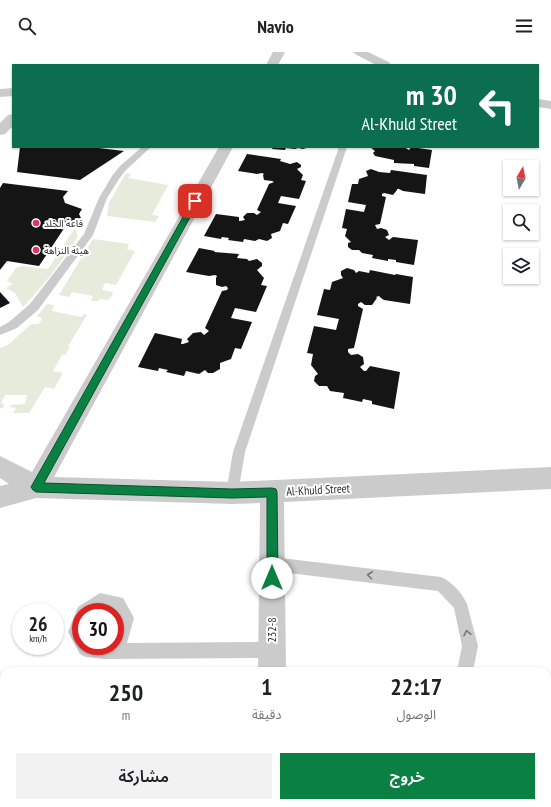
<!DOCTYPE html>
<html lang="ar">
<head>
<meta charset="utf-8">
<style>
  :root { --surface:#fff; --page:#f2f2f2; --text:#202124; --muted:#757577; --accent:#0b8043 }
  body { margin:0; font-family:"PT Sans Narrow","Noto Sans Arabic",sans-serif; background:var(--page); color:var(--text); direction:rtl; height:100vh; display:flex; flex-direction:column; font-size:15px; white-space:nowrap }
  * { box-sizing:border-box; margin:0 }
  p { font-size:13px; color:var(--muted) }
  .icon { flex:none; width:22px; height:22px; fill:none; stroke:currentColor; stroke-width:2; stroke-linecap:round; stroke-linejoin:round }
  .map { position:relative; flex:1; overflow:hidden; direction:ltr }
  .details { position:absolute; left:0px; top:615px; width:551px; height:140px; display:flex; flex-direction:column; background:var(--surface); border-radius:12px 12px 0 0; box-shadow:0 1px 3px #0004; direction:rtl }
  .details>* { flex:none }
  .top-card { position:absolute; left:12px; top:12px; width:527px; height:84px; border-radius:0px; box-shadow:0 1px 3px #0004; direction:rtl; background:#0b6e4f; color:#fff; overflow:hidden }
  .needle { width:26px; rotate:10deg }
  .controls { position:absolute; left:503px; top:108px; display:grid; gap:8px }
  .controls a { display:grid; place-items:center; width:36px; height:36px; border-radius:0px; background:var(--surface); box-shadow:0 1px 3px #0004; font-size:20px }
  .speed { position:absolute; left:12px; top:551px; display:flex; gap:8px; font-size:20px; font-weight:700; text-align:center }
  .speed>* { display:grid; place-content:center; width:52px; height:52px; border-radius:50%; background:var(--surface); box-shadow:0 1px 3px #0004; line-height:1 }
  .speed small { font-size:10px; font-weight:400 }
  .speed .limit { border:6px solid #d22; background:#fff; color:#111 }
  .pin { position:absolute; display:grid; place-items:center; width:34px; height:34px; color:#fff; margin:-17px; border-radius:8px; box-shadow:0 2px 6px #0006 }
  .me { position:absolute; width:44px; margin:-22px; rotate:0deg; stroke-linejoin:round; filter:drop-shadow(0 0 3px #0008) }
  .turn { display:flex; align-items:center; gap:14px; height:84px; padding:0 16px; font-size:18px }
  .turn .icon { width:52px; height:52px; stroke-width:2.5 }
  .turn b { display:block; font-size:28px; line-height:34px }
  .eta { display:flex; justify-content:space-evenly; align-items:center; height:68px; text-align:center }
  .eta b { font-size:24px; font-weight:600; line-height:28px }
  .primary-button { display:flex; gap:8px; margin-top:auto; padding:8px 16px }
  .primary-button a { flex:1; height:46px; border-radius:0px; background:var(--accent); color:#fff; font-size:16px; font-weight:600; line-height:46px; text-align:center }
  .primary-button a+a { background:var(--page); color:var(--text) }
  header { display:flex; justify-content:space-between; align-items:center; height:52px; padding:0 16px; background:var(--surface); font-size:18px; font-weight:600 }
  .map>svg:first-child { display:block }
</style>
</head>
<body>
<header><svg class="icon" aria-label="menu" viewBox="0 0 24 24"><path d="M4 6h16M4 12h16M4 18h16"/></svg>Navio<svg class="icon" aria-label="search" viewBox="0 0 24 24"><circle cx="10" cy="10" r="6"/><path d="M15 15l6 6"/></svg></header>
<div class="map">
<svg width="551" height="755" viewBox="0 0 551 755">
  <rect width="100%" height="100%" fill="#fff"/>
  <g fill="#e7ebdc">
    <path d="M126 121 131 122 128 126 168 133 152 163 159 164 155 170 107 164 109 151Z"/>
    <path d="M75 176 78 184C62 210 44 233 23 255L15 241 6 236 13 232 7 229 16 216 22 214 48 217Z"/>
    <path d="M93 187 129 192 127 197 135 199 116 233 105 231 102 238 113 240 112 244 108 248 100 247 98 249H91L93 244 72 240 69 245 59 243Z"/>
    <path d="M47 252 54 253 52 259 82 265 84 262 87 263 68 294 70 295 65 303H62L53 319 63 321 54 337 45 335 29 361H13L16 356 10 355 11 353 25 352 27 343H5L1 351 4 352 3 356H0V296L8 293 31 272H37L40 271 42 266 37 264Z"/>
  </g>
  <g fill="#151515">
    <path d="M20 95H90L124 99 80 128 17 120Z"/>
    <path d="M273 95H310L303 97 298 96 295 97 286 96 285 98 272 97Z"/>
    <path d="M370 95H404L409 98 411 95 432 98 429 116 414 114V112L394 111V108L375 104 373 101 375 99Z"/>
    <path d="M247 102 281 107 280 109 290 112 297 110 301 113V115L297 117 303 123 301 128 306 129 299 147 281 144 278 151 296 154 288 172 283 171 280 179 271 182 272 186 267 189 259 187 255 189 244 187 243 190 228 188 229 186 222 185 221 187 204 184 216 162 239 165V169H240L245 168 243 165 247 161H254L257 163 261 160 257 158 269 132 274 130 272 129 264 128 263 123 264 122 262 121 257 122 238 119Z"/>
    <path d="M371 117 379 120 390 121 391 118 427 123 425 142 403 139 399 137H397V138L393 143 384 141 382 142V144L386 145 380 172 375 173 377 177 381 176 387 178 389 183 385 185 389 188 393 185 418 188 414 213 396 210V208L388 207V209L372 206 373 203 362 201 359 198H352L348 195V191L351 190 345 184 347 177 342 176 346 157 364 160 366 153 348 150 352 132H358L359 127 368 124 366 119Z"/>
    <path d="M3 131 68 139 63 145 65 151 82 157 79 162 81 166 65 175 39 214 7 209 0 218V136Z"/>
    <path d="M199 196 215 199 214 200 239 202 237 206 247 207 249 209 257 207 262 211V214L257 218 264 226 261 233 267 234 256 260 235 256 231 266 252 270 241 297 235 296 231 307 220 311V317L213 321H208L205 318 199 322 186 319 184 324 166 320 168 318 159 316 158 319 138 315 155 281 182 287 181 292H183L189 290 187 287 193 281 201 280 204 283 209 279 205 276 222 239 227 238 228 236 226 234 222 235 216 233V226L217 224 215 223 209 224 186 220Z"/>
    <path d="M347 216 354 218 356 221 359 219 369 221 370 218 395 223 396 222 413 225 410 252 384 248 381 246 379 244 376 245 377 246 372 253H365L361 250 358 252V254L363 257 354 296 348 297V300L351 303 358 302 363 305 364 312 360 315 364 319H366L370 314 400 320 394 357 372 352V349L363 347 362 350 343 346 344 341 330 339 327 334H319L314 329 315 324 318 322 311 313 313 302 307 301 314 274 336 278 339 267 317 263 324 237 330 238 332 230 343 226 341 223V219Z"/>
    <path d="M0 240 10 251 0 256Z"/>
  </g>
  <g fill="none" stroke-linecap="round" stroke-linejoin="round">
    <g fill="#cbcbcb" fill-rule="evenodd">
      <path d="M142 95H151L126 118 119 127 107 146 93 183 38 258 17 276 0 283V275L9 270 30 252 84 182 99 146 112 124 120 114Z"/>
      <path d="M339 95H347L245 400 238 441 237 445 232 447 227 445 226 441 233 400Z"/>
      <path d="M272 505 441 525C451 529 463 542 467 552L478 594 473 619H457L462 594 454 556 438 539 272 519 267 517 265 512 267 507Z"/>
      <path d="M100 541 123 546 134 566 127 591 272 590 277 593 280 598 277 603 272 606 104 607 85 605 80 602 68 580 78 555ZM102 556 114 558 119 567 115 582V594H81V560H96Z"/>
    </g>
    <g fill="#cbcbcb" fill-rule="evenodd">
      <path d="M273 0H285L278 13H266Z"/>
      <path d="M353 0H368L389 10 391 13H376L355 2Z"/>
      <path d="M13 36V44L0 45V37Z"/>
      <path d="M538 47 551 49V57L538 55Z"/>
      <path d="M13 62V74L5 82 0 83V71L8 63Z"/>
      <path d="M219 95H233L54 425 232 430 551 415V437L284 450 286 619H258L260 451 232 452 36 446 0 456V434L9 432 0 426V404L32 420Z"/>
      <rect x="256" y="751" width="32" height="4"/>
    </g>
  </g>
  <defs><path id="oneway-chevron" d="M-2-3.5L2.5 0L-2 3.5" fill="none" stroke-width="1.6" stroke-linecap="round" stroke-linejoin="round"/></defs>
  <g stroke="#757575">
    <use href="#oneway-chevron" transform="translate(370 523) rotate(-173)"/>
    <use href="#oneway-chevron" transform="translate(467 581) rotate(-103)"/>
  </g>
  <path fill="#0b8043" stroke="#07532c" d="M195 147 199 149 44 431 232 437 272 436 276 437 277 440 278 526 276 530 272 532 269 530 267 526V445L232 446 36 440 33 438 31 435 192 149Z"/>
  <g fill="#e3325f" stroke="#fff" stroke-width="1.5">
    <circle cx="36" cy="171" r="4"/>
    <circle cx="36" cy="198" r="4"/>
  </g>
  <g text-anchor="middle" stroke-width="4" stroke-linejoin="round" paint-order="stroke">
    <g font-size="10" fill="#2e2e2e" stroke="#fff" text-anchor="start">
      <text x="44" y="175">قاعة الخلد</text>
      <text x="44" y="202">هيئة النزاهة</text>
    </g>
    <g font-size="12" fill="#2e2e2e" stroke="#fff">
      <text transform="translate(318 438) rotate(-3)" y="4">Al-Khuld Street</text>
      <text transform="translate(272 578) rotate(-90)" y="4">232-8</text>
    </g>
  </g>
</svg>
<div class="controls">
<a><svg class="needle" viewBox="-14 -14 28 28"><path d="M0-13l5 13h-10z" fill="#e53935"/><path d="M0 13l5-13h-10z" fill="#757577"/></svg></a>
<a><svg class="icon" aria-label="search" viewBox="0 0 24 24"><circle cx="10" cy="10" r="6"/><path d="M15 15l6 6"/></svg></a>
<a><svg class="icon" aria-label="layers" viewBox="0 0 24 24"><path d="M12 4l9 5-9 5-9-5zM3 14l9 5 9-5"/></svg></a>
</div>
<div class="speed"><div>26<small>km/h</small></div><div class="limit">30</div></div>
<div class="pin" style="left:195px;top:149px;background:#d93025"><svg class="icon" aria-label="arrive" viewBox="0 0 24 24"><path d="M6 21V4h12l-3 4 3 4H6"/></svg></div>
<svg class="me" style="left:272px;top:526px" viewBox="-20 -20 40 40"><circle r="19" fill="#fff"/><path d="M0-13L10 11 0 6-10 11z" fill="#0b8043"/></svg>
<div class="top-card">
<div class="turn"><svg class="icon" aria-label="left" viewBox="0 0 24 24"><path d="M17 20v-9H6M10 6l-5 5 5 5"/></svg><div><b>30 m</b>Al-Khuld Street</div></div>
</div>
<section class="details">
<div class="eta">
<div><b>22:17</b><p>الوصول</p></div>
<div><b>1</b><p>دقيقة</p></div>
<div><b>250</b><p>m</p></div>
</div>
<div class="primary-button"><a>خروج</a><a>مشاركة</a></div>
</section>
</div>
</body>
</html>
